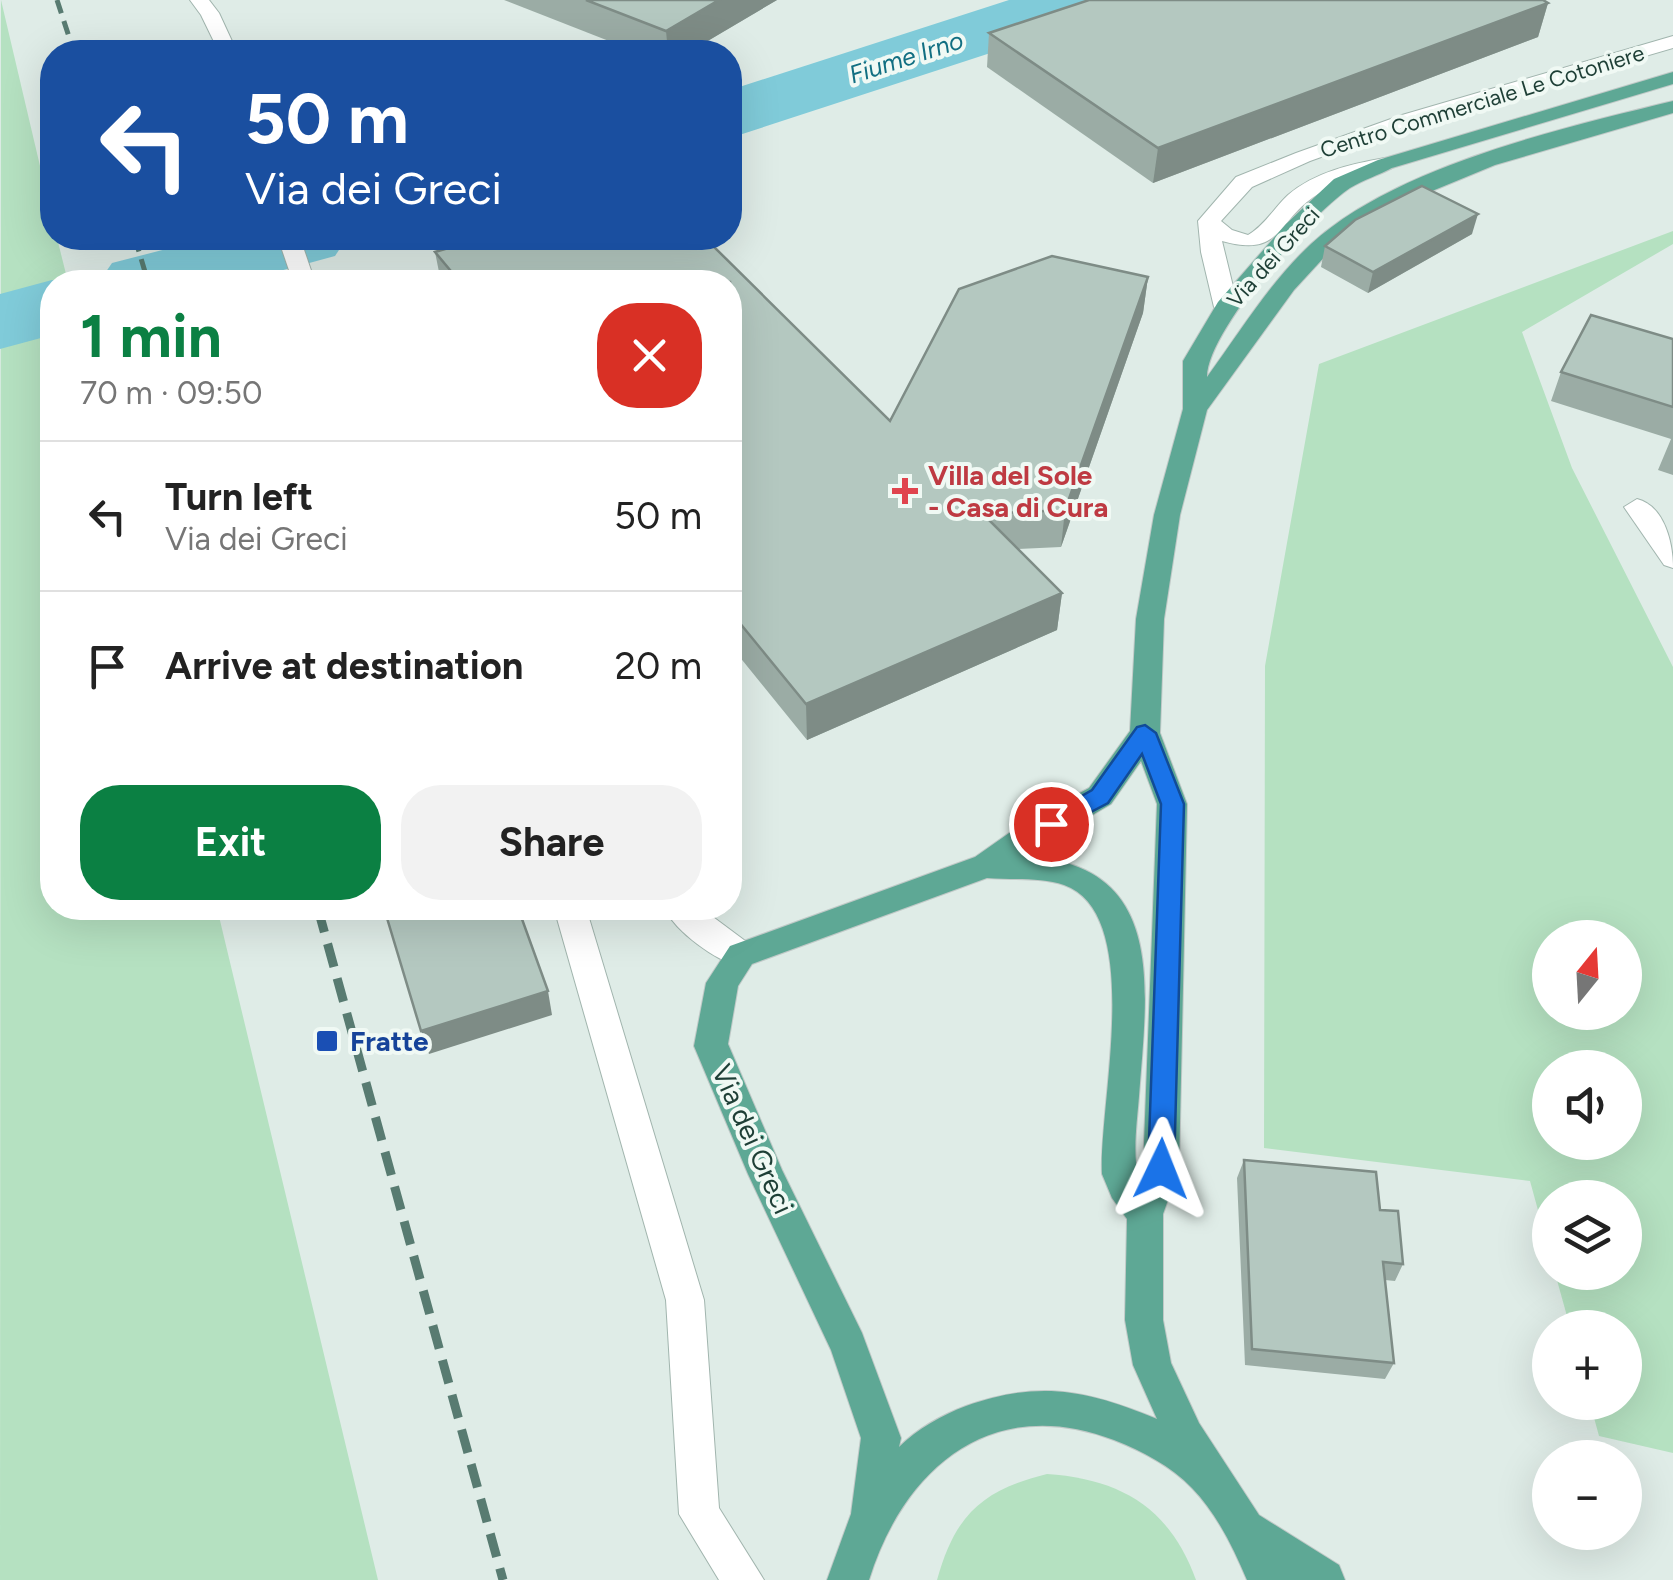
<!DOCTYPE html>
<html lang="en">
<head>
<meta charset="utf-8">
<style>
  :root { --surface:#fff; --page:#f2f2f2; --text:#222; --muted:#767676; --line:#e0e0e0; --accent:#0b8043 }
  body { margin:0; font-family:Figtree,sans-serif; background:var(--page); color:var(--text); height:100vh; display:flex; flex-direction:column; font-size:38px; white-space:nowrap }
  * { box-sizing:border-box; margin:0 }
  p { font-size:32px; color:var(--muted) }
  .icon { flex:none; width:55px; height:55px; fill:none; stroke:currentColor; stroke-width:2; stroke-linecap:round; stroke-linejoin:round }
  .map { position:relative; flex:1; overflow:hidden }
  .details { position:absolute; left:40px; top:270px; width:702px; height:650px; display:flex; flex-direction:column; background:var(--surface); border-radius:40px; box-shadow:0 10px 40px #0002 }
  .details>* { flex:none }
  .hud { position:absolute; left:40px; top:40px; width:702px; height:210px; border-radius:40px; box-shadow:0 10px 40px #0002; background:#1a4fa0; color:#fff; overflow:hidden }
  .needle { width:65px; rotate:18deg }
  .tools { position:absolute; left:1532px; top:920px; display:grid; gap:20px }
  .tools a { display:grid; place-items:center; width:110px; height:110px; border-radius:50%; background:var(--surface); box-shadow:0 10px 40px #0002; font-size:50px }
  .pin { position:absolute; display:grid; place-items:center; width:85px; height:85px; color:#fff; margin:-42px; border:5px solid #fff; border-radius:50%; box-shadow:0 2px 10px #0007 }
  .me { position:absolute; width:110px; margin:-55px; rotate:2deg; stroke-linejoin:round; filter:drop-shadow(0 0 8px #0008) }
  .turn { display:flex; align-items:center; gap:35px; height:210px; padding:0 40px; font-size:45px }
  .turn .icon { width:130px; height:130px; stroke-width:2.5 }
  .turn b { display:block; font-size:70px; line-height:85px }
  .round { display:grid; place-items:center; flex:none; width:105px; height:105px; border-radius:40px; background:var(--page) }
  .summary { display:flex; align-items:center; justify-content:space-between; height:170px; padding:0 40px }
  h1 { font-size:60px; font-weight:700; line-height:75px; color:var(--accent) }
  .primary-button { display:flex; gap:20px; margin-top:auto; padding:20px 40px }
  .primary-button a { flex:1; height:115px; border-radius:40px; background:var(--accent); color:#fff; font-size:40px; font-weight:700; line-height:115px; text-align:center }
  .primary-button a+a { background:var(--page); color:var(--text) }
  ul { padding:0; list-style:none }
  li { display:flex; align-items:center; gap:30px; height:150px; padding:0 40px; border-top:2px solid var(--line) }
  li div { flex:1 }
  li b { display:block; font-size:38px }
  li em { font-style:normal }
  .map>svg:first-child { display:block }
</style>
</head>
<body>
<div class="map">
<svg width="1673" height="1580" viewBox="0 0 1673 1580">
  <rect width="100%" height="100%" fill="#dfece7"/>
  <g fill="#b5e1c1" fill-rule="evenodd">
    <path d="M1 0 52 217V238H57L68 282H52V908H217L378 1580H0Z"/>
    <path d="M1673 231V244L1522 332 1572 468 1673 667V1453L1599 1436 1590 1403 1625 1402V1328L1570 1327 1555 1273 1625 1272V1198H1550V1254L1530 1181 1264 1148 1265 666 1319 364ZM1550 938H1625V1012H1550ZM1550 1068H1625V1142H1550Z"/>
    <path d="M1047 1474C1121 1479 1170 1508 1196 1580H937C955 1515 982 1490 1047 1474Z"/>
  </g>
  <g fill="none" stroke-linecap="round" stroke-linejoin="round">
    <g fill="#80cbd9" fill-rule="evenodd">
      <path d="M1009 0H1118L1107 15 730 138V90Z"/>
      <path d="M209 238H347L335 256 239 282H99L112 263Z"/>
      <path d="M52 280 60 282H52V335L0 349V294Z"/>
    </g>
    <defs>
      <g id="minor">
        <path d="M190 0H209L219 13 237 52H219L201 15Z"/>
        <path d="M1673 36V48L1416 123 1310 161 1252 187 1221 221 1232 230 1248 235C1265 225 1274 208 1288 195 1315 172 1351 164 1385 158L1396 164 1392 168C1367 175 1341 179 1318 194 1275 221 1283 258 1222 241L1238 307 1226 314 1214 307 1201 252 1198 221 1236 177 1296 153 1402 115Z"/>
        <path d="M278 238H300L315 282H293Z"/>
        <path d="M1637 499C1665 506 1673 544 1673 568L1664 565 1624 507Z"/>
        <path d="M554 908H586L704 1300 719 1508 764 1580H719L679 1514 666 1300Z"/>
        <path d="M664 908H701L752 946 757 955 752 964 741 968C714 959 677 933 664 908Z"/>
      </g>
      <path id="major" d="M1673 72V84L1392 168C1379 175 1363 180 1350 188 1311 214 1207 331 1207 377 1240 332 1270 282 1311 244 1396 166 1563 128 1673 101V113L1495 165 1403 203 1363 225 1329 252 1294 290 1207 410 1180 515 1164 619 1160 733 1187 804 1179 1169 1163 1214V1320L1171 1363 1199 1423 1259 1515 1339 1565 1345 1580H1247C1233 1547 1217 1514 1192 1488 1171 1466 1142 1451 1114 1440 993 1393 904 1467 869 1580H827L851 1514 861 1438 831 1350 748 1174 694 1046 706 983 730 946 975 857 1019 826 1089 788 1130 731 1136 619 1154 515 1183 409V361L1218 302 1286 224 1334 179 1378 160ZM1141 761 1157 804 1143 1169 1139 1180C1132 1155 1137 1122 1139 1096 1147 988 1168 863 1023 856L1111 804ZM987 878C1011 880 1041 877 1064 885 1146 914 1098 1107 1102 1174L1112 1198 1127 1219 1125 1320 1133 1365 1157 1419C1087 1390 1039 1380 966 1406 942 1415 917 1429 899 1447L901 1438 862 1333 782 1170 728 1044 738 986 752 964Z"/>
    </defs>
    <use href="#minor" stroke="#a1b5ae" stroke-width="2"/>
    <use href="#major" stroke="#c0c9c7" stroke-width="2"/>
    <use href="#minor" fill="#fff" fill-rule="evenodd"/>
    <use href="#major" fill="#5ea895" fill-rule="evenodd"/>
    <g stroke="#587b71" stroke-width="5" stroke-dasharray="14 8" stroke-linecap="butt">
      <path d="M57 0 74 52"/>
      <path d="M135 238 148 282"/>
    </g>
    <path stroke="#587b71" stroke-width="8" stroke-dasharray="19 9" stroke-linecap="butt" d="M318 908 319 912"/>
    <path stroke="#587b71" stroke-width="9" stroke-dasharray="24 12" stroke-linecap="butt" d="M318 909 503 1580"/>
  </g>
  <g fill="#9baca5">
    <path d="M504 0H777L689 52H637Z"/>
    <path d="M1548 3 1538 37 1153 183 987 67 989 33Z"/>
    <path d="M1472 234 1368 293 1321 267 1325 246Z"/>
    <path d="M482 238H705L890 421 959 289 1052 256 1148 277 1143 313 1061 547 1018 549 1062 593 1057 630 807 740 730 645V282H441L435 252Z"/>
    <path d="M1673 339V475L1658 470 1671 439 1551 401 1561 372Z"/>
    <path d="M1244 1160 1380 1210 1403 1264 1395 1281 1385 1280 1394 1363 1385 1379 1245 1365 1237 1178Z"/>
  </g>
  <g fill="#7e8c86">
    <path d="M719 0H777L689 52H668L666 31Z"/>
    <path d="M1548 3 1538 37 1153 183 1158 148Z"/>
    <path d="M1478 214 1472 234 1368 293 1373 272Z"/>
    <path d="M1148 277 1143 313 1061 547 1065 510Z"/>
    <path d="M1062 593 1057 630 807 740 806 704Z"/>
    <path d="M548 991 552 1015 429 1054 421 1031Z"/>
  </g>
  <g fill="#b4c8c0" stroke="#7e8c86" stroke-width="2.5">
    <path d="M586 0H719L666 31Z"/>
    <path d="M1089 0H1543L1548 3 1158 148 989 33Z"/>
    <path d="M1422 186 1478 214 1373 272 1325 246 1355 220Z"/>
    <path d="M482 238H705L890 421 959 289 1052 256 1148 277 1065 510 983 514 1062 593 806 704 730 611V282H460L435 252Z"/>
    <path d="M1591 315 1673 339V407L1561 372Z"/>
    <path d="M384 908H518L548 991 421 1031Z"/>
    <path d="M1244 1160 1376 1172 1380 1210 1398 1211 1403 1264 1383 1262 1394 1363 1252 1349Z"/>
  </g>
  <path fill="#1a73e8" stroke="#114b97" stroke-width="2.5" d="M1145 725 1156 733 1184 804 1174 1169 1170 1178 1161 1181 1152 1178 1148 1169 1161 804 1142 754 1108 803 1051 833 1039 824 1043 818 1092 790 1137 727Z"/>
  <path fill="#e0444e" stroke="#f0f9f4" stroke-width="4" d="M900 476h10v10h10v10h-10v10h-10v-10h-10v-10h10z"/>
  <rect fill="#1a4fb4" stroke="#f0f9f4" stroke-width="4" x="315" y="1029" width="24" height="24" rx="5"/>
  <g text-anchor="middle" stroke-width="8" stroke-linejoin="round" paint-order="stroke">
    <g font-size="22" fill="#1e3f36" stroke="#f0f9f4">
      <text transform="translate(1482 101) rotate(-17)" y="8">Centro Commerciale Le Cotoniere</text>
      <text transform="translate(1273 257) rotate(-48)" y="8">Via dei Greci</text>
    </g>
    <g font-size="25" font-style="italic" fill="#116f82" stroke="#f0f9f4">
      <text transform="translate(906 57) rotate(-18)" y="9">Fiume Irno</text>
    </g>
    <g font-size="28" font-weight="bold" fill="#be3a42" stroke="#f0f9f4" text-anchor="start">
      <text x="928" y="485">Villa del Sole<tspan x="928" dy="32">- Casa di Cura</tspan></text>
    </g>
    <g font-size="28" font-weight="bold" fill="#164399" stroke="#f0f9f4" text-anchor="start">
      <text x="350" y="1051">Fratte</text>
    </g>
    <g font-size="28" fill="#1e3f36" stroke="#f0f9f4">
      <text transform="translate(753 1139) rotate(66)" y="10">Via dei Greci</text>
    </g>
  </g>
</svg>
<div class="tools">
<a><svg class="needle" viewBox="-14 -14 28 28"><path d="M0-13l5 13h-10z" fill="#e53935"/><path d="M0 13l5-13h-10z" fill="#767676"/></svg></a>
<a><svg class="icon" aria-label="sound" viewBox="0 0 24 24"><path d="M4 9h4l5-4v14l-5-4H4zM17 9q2 3 0 6"/></svg></a>
<a><svg class="icon" aria-label="layers" viewBox="0 0 24 24"><path d="M12 4l9 5-9 5-9-5zM3 14l9 5 9-5"/></svg></a>
<a>+</a>
<a>−</a>
</div>
<div class="pin" style="left:1051px;top:824px;background:#d93025"><svg class="icon" aria-label="arrive" viewBox="0 0 24 24"><path d="M6 21V4h12l-3 4 3 4H6"/></svg></div>
<svg class="me" style="left:1161px;top:1169px" viewBox="-20 -20 40 40"><path d="M0-17L14 15 0 8-14 15z" fill="#1a73e8" stroke="#fff" stroke-width="4"/></svg>
<div class="hud">
<div class="turn"><svg class="icon" aria-label="left" viewBox="0 0 24 24"><path d="M17 20v-9H6M10 6l-5 5 5 5"/></svg><div><b>50 m</b>Via dei Greci</div></div>
</div>
<section class="details">
<div class="summary"><div><h1>1 min</h1><p>70 m · 09:50</p></div><a class="round" style="background:#d93025;color:#fff"><svg class="icon" aria-label="close" viewBox="0 0 24 24"><path d="M6 6l12 12M18 6L6 18"/></svg></a></div>
<ul>
<li><svg class="icon" aria-label="left" viewBox="0 0 24 24"><path d="M17 20v-9H6M10 6l-5 5 5 5"/></svg><div><b>Turn left</b><p>Via dei Greci</p></div><em>50 m</em></li>
<li><svg class="icon" aria-label="arrive" viewBox="0 0 24 24"><path d="M6 21V4h12l-3 4 3 4H6"/></svg><div><b>Arrive at destination</b></div><em>20 m</em></li>
</ul>
<div class="primary-button"><a>Exit</a><a>Share</a></div>
</section>
</div>
</body>
</html>
